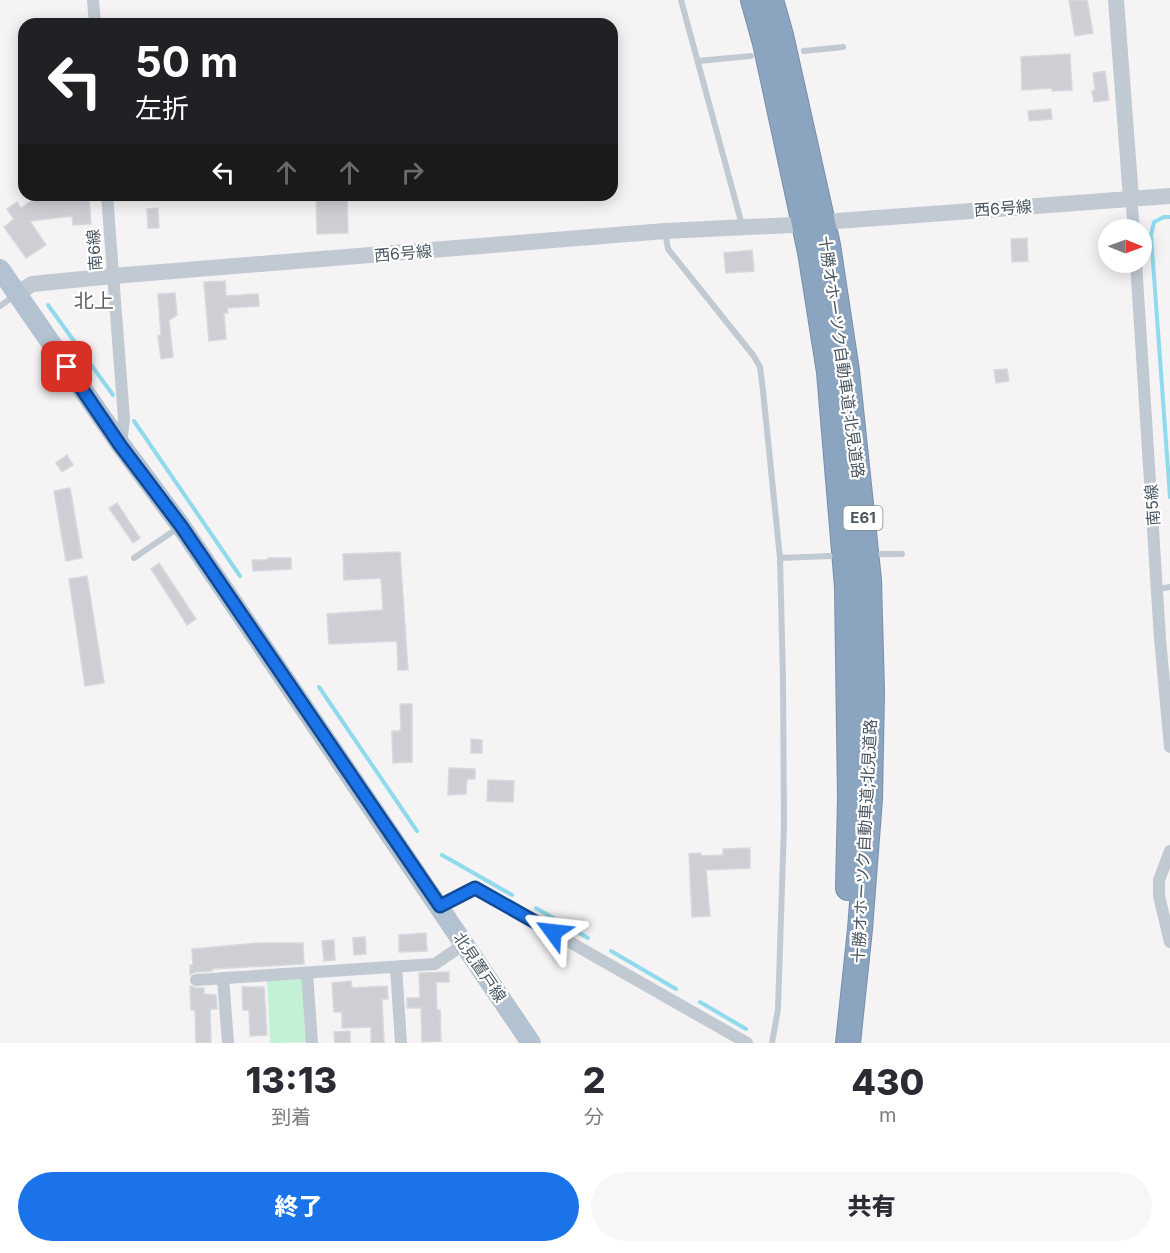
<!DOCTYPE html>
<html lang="ja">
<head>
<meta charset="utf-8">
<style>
  :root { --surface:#fff; --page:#f7f7f7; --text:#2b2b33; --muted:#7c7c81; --accent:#1a73e8 }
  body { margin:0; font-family:Inter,"Noto Sans JP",sans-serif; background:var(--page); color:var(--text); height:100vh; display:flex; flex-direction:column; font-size:22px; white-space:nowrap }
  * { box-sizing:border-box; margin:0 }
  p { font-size:20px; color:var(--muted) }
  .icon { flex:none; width:33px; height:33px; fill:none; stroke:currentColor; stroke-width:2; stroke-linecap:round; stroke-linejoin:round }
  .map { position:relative; height:1043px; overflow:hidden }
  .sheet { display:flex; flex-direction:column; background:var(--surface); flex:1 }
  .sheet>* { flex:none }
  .guide { position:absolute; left:18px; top:18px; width:600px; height:183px; border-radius:18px; box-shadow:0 3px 15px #0003; background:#202124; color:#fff; overflow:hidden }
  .needle { width:39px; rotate:91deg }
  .buttons { position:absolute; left:1098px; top:219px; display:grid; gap:12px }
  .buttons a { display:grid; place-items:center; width:54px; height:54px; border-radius:50%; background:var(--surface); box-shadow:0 3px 15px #0003; font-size:30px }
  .pin { position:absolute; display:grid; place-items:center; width:51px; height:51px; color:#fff; margin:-26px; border-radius:12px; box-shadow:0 3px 9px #0006 }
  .me { position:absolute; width:66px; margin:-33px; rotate:300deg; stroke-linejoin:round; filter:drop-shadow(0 0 4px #0008) }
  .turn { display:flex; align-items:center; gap:21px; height:126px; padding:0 18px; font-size:27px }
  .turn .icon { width:78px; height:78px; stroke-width:2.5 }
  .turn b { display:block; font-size:42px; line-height:51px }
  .lanes { display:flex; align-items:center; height:57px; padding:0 18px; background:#0003; justify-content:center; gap:30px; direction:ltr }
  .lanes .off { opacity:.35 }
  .eta { display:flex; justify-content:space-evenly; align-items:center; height:102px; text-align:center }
  .eta b { font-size:36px; font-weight:800; line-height:42px }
  .cta { display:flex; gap:12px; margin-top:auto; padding:12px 18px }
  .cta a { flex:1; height:69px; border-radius:36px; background:var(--accent); color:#fff; font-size:24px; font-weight:800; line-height:69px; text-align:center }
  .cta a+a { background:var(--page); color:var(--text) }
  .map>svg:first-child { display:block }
</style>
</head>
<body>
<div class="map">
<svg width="1170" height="1043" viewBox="0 0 1170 1043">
  <rect width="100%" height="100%" fill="#f5f3f3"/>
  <path fill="#c3f1d5" d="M307 973 312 1042 270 1043 267 976Z"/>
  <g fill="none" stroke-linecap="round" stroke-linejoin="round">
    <g stroke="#90daee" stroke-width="4">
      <path d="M1170 217H1164L1154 222 1151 235 1170 497"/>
      <path d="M48 305 113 395"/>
      <path d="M134 421 240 576"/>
      <path d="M319 687 417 831"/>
      <path d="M442 855 512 895"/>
      <path d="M536 908 588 938"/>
      <path d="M611 951 676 989"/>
      <path d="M700 1002 746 1029"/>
    </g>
  </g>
  <g fill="#cdcfd5" stroke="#d7d9de" stroke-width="1.5">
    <path d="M1069 0H1087L1093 33 1075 36Z"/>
    <path d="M1070 54 1072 90 1052 91V88L1022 90 1021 57Z"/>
    <path d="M1105 71 1109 100 1094 102 1092 91 1095 90 1093 73Z"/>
    <path d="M1051 109 1052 119 1029 121 1028 111Z"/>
    <path d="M316 195H347L348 233 317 234Z"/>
    <path d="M67 197V199L89 197 91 224 73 225 72 216 30 221 46 245 26 258 4 227 14 219 7 209 17 202 21 208 31 201Z"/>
    <path d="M158 208 159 228H148L147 209Z"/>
    <path d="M1027 238 1028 261 1012 262 1011 239Z"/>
    <path d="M752 250 754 271 726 273 724 253Z"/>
    <path d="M225 281 226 296 258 294 259 306 227 308 228 313H224L226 339 209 341 204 282Z"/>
    <path d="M175 293 177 315 169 320 173 357 161 359 158 336 161 335 158 294Z"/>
    <path d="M1007 369 1009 381 996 383 994 370Z"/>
    <path d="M67 455 73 465 62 472 56 463Z"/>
    <path d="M70 488 82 558 66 561 54 491Z"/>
    <path d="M117 503 140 538 133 543 109 508Z"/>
    <path d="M400 552 408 670H398L397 641 329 644 327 614 383 610 381 578 344 580 343 554Z"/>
    <path d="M268 558H291V569L253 571 252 560H268Z"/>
    <path d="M159 563 196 619 187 625 151 569Z"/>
    <path d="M87 576 104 683 85 686 69 579Z"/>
    <path d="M400 704H412V762L393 763 392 731H400L401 728Z"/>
    <path d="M471 739 482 740V753H471Z"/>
    <path d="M449 768 475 769V779H467L466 794 448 795Z"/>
    <path d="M488 780 514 781 513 802 487 801Z"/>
    <path d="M750 848V868L706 870 710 916 692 917 689 854 701 853V856L723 855V849Z"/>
    <path d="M426 933 427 951 399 952V935Z"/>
    <path d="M365 937 366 954 354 955 353 938Z"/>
    <path d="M334 940 335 960 324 961 322 941Z"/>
    <path d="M258 943H303L304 964 212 969V971L195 972 190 975V965H193L192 949Z"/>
    <path d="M449 972V982H436L437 1010H440L441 1041 422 1042 421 1008H407V998H420L419 973Z"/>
    <path d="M351 981 352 988 387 986 388 999H382L384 1043H371V1027L342 1028V1012H334L332 983Z"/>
    <path d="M190 986 196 988H204V994L216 995 217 1009H210L211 1043H196L195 1010H191Z"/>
    <path d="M242 987H264L267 1035 250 1036 249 1010H243Z"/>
    <path d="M350 1031V1043H335L334 1032Z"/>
  </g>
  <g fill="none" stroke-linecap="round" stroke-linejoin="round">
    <defs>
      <g id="motorway">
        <path d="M753 0 765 43 810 252 829 372 847 587 850 798 848 888"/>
        <path d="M771 0 781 35 828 245 847 371 869 580 872 691 870 799 860 929 848 1043"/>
      </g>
    </defs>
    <use href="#motorway" stroke="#7690ad" stroke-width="26"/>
    <g stroke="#c1cad2" stroke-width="6">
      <path d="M681 0 742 225"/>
      <path d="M804 51 843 47"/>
      <path d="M698 61 751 56"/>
      <path d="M665 231 668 249 753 355 760 367 763 391 780 558 783 679 784 825 778 1009 772 1043"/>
      <path d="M0 306 14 296"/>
      <path d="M881 554H902"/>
      <path d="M134 558 178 528"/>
      <path d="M780 558 830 556"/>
      <path d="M1158 589 1170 587"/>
    </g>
    <g stroke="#c1cad2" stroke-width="12">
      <path d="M93 0 95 24"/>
      <path d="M107 195 124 419 121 444"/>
      <path d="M1131 198 1134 230"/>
      <path d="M1136 262 1160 639 1170 747"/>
      <path d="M1170 851 1159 880V896L1170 942"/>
      <path d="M440 906 475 888 747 1043"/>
      <path d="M396 967 401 1043"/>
      <path d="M307 973 312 1043"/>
      <path d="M223 978 228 1043"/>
      <path d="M196 980 435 964 464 944"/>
    </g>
    <g stroke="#c1cad2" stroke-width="16">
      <path d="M1116 0 1131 198"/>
      <path d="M837 221 1170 196"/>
      <path d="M17 294 32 284 113 276 665 231 792 225"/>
    </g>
    <path stroke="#b3c2d1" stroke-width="20" d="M0 269 121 445 181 526 531 1043"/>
    <use href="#motorway" stroke="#8ba5c1" stroke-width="24"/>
  </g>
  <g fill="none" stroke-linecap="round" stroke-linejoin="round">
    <defs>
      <path id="route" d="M67 367 120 445 181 526 440 906 475 888 553 932"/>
    </defs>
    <use href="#route" stroke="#114b97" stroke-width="15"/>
    <use href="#route" stroke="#1a73e8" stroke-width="10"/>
  </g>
  <g text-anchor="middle" stroke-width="4.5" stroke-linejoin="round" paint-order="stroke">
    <rect fill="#fff" stroke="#808990" stroke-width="1.5" x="843.5" y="506" width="39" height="24" rx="4.5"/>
    <g font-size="15" font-weight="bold" fill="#4a5661">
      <text x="863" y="523">E61</text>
    </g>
    <g font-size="16" fill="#4a5661" stroke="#fff">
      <text transform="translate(1003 208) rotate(-4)" y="6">西6号線</text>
      <text transform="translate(94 250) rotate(-94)" y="6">南6線</text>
      <text transform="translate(403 253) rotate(-5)" y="6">西6号線</text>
      <text transform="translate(842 357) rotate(82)" y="6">十勝オホーツク自動車道;北見道路</text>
      <text transform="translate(1152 505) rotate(-94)" y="6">南5線</text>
      <text transform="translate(864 841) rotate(-87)" y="6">十勝オホーツク自動車道;北見道路</text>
      <text transform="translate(480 967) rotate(56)" y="6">北見置戸線</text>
    </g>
    <g font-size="20" fill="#5f6368" stroke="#fff">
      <text x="94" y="308">北上</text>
    </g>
  </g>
</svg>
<div class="buttons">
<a><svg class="needle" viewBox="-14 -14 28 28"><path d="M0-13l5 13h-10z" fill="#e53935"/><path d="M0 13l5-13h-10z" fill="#7c7c81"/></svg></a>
</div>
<div class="pin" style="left:67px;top:367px;background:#d93025"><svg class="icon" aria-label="arrive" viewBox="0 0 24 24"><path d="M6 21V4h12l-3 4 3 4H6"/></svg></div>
<svg class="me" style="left:553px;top:932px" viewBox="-20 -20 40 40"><path d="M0-17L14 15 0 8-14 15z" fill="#1a73e8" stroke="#fff" stroke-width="4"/></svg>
<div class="guide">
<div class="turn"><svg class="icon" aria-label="left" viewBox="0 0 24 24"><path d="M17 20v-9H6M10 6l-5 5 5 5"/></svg><div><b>50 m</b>左折</div></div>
<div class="lanes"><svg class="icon" aria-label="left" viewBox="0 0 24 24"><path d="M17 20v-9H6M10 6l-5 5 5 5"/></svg><svg class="icon off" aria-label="ahead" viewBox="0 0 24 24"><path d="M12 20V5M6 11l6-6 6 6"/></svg><svg class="icon off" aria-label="ahead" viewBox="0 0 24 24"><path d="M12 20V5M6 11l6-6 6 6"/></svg><svg class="icon off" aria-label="right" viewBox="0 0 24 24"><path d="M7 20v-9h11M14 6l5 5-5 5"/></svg></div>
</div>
</div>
<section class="sheet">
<div class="eta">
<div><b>13:13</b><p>到着</p></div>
<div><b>2</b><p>分</p></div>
<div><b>430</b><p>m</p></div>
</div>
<div class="cta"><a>終了</a><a>共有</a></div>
</section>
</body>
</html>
